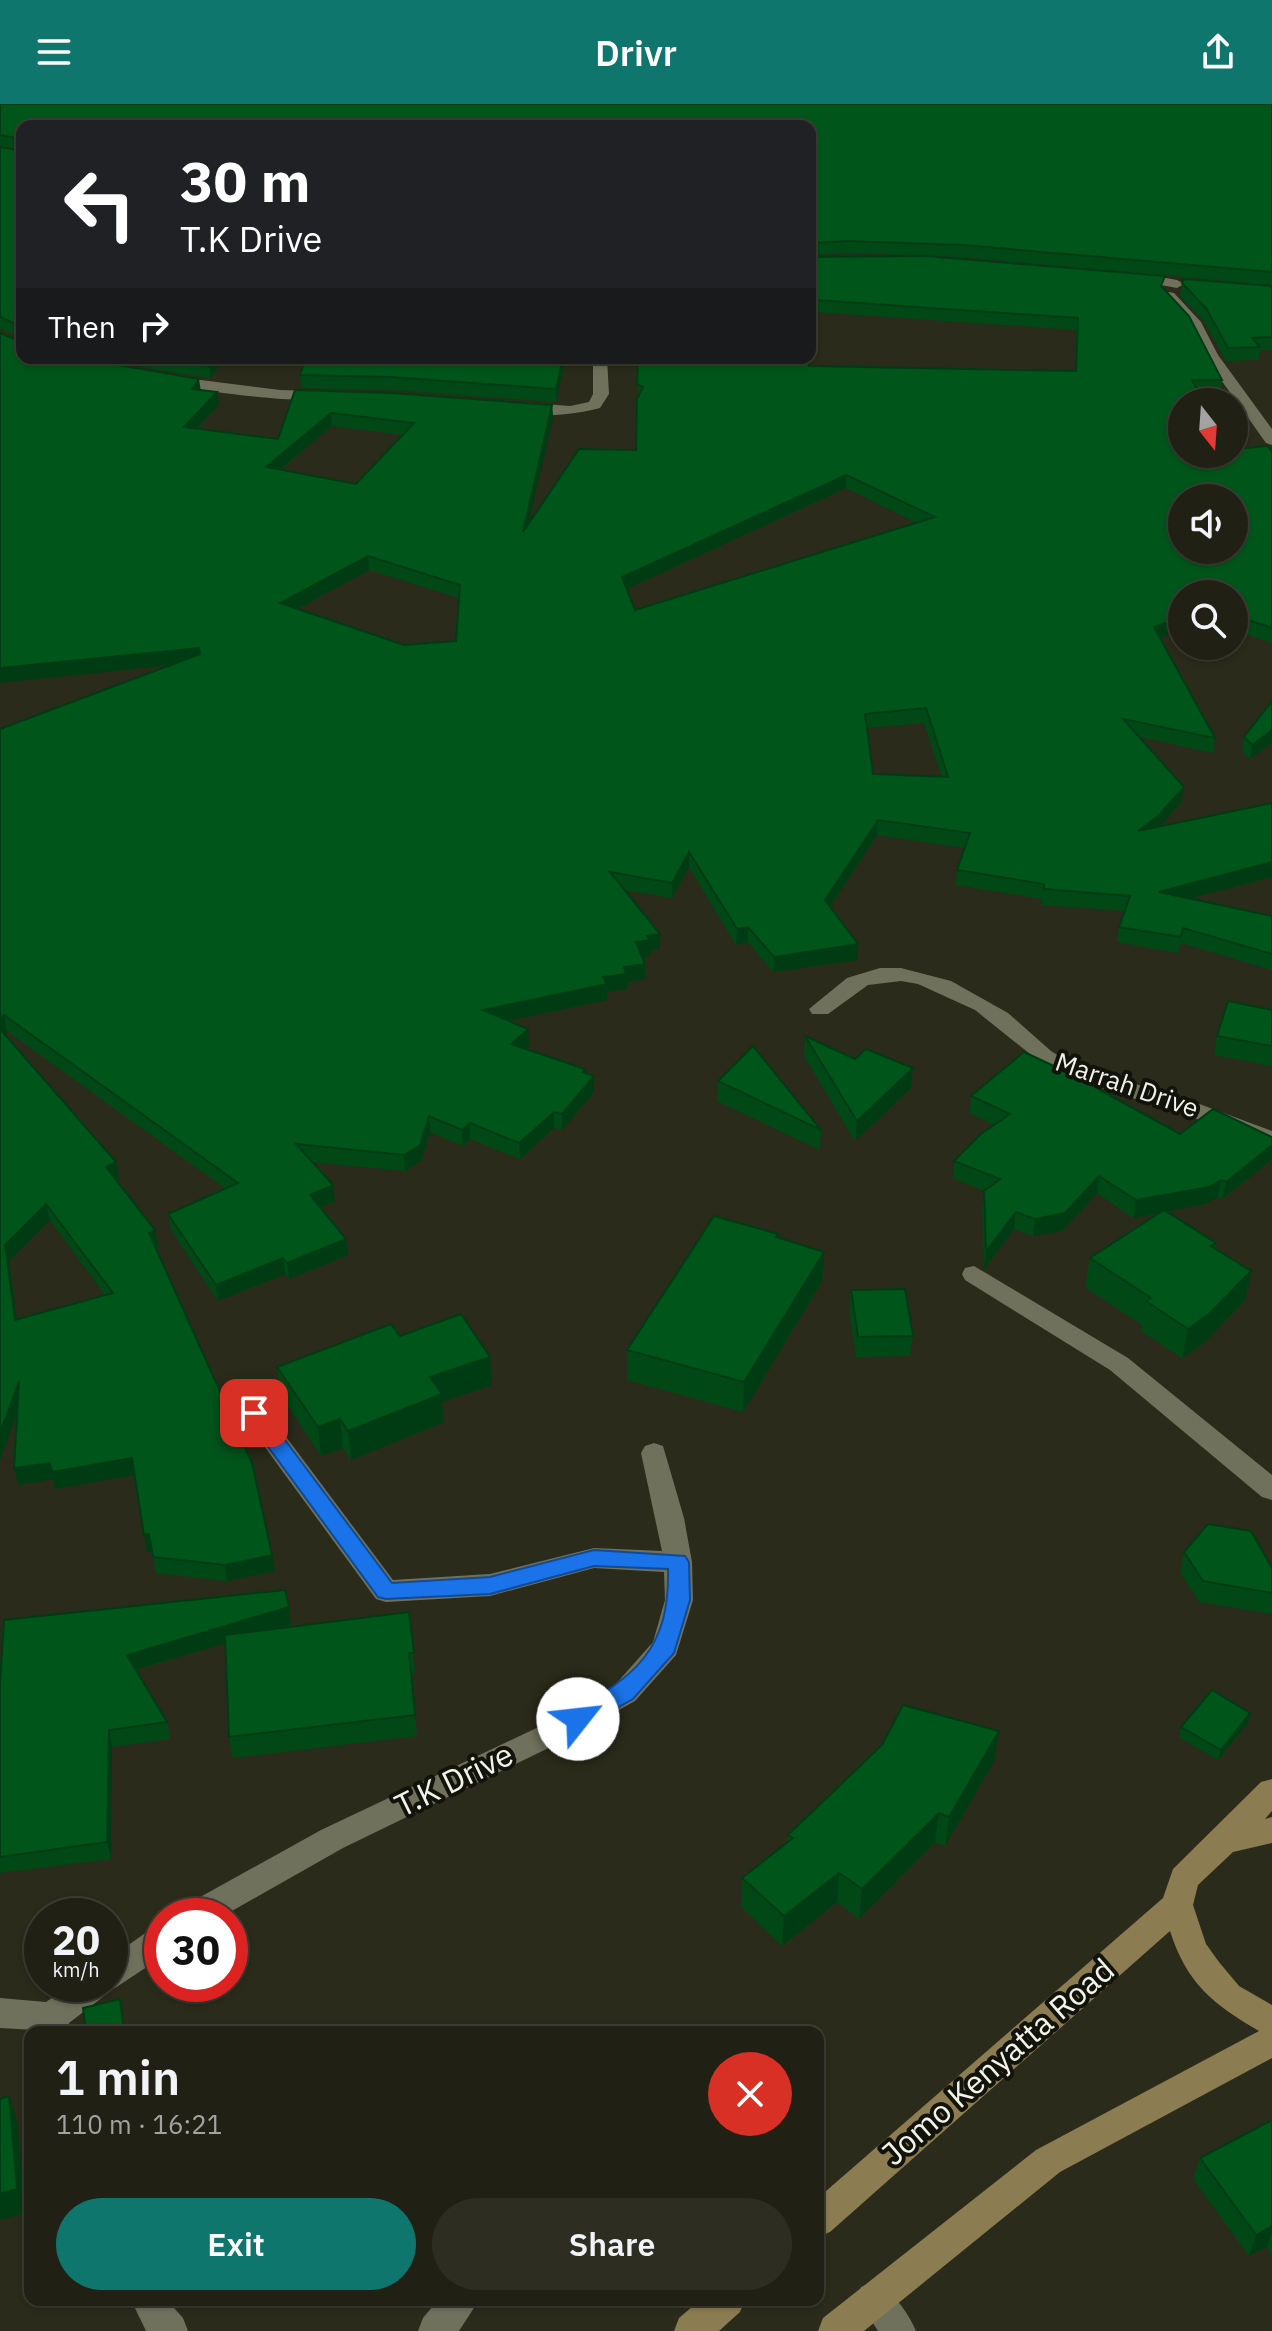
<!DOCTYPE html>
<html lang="en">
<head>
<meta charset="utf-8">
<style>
  :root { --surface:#202014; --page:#2d2d22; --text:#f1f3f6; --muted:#a2a3a0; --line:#3d3e34; --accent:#0f766e }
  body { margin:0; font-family:"IBM Plex Sans",sans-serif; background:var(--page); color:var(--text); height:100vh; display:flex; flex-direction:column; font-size:30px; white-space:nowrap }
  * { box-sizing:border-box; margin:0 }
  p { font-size:26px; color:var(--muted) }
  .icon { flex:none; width:44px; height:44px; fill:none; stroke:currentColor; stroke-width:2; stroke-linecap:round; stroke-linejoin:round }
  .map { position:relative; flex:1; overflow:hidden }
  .drawer { position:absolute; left:24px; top:1922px; width:800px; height:280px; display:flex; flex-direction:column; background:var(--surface); border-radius:16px; box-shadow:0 2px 6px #0004,0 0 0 2px var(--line) }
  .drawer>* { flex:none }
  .hud { position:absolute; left:16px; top:16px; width:800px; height:244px; border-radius:16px; box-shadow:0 2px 6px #0004,0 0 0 2px var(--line); background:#202124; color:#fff; overflow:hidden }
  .needle { width:52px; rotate:163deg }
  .buttons { position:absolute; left:1168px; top:284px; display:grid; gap:16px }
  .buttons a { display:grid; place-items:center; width:80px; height:80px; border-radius:50%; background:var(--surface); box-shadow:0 2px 6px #0004,0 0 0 2px var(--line); font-size:40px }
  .speed { position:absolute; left:24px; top:1794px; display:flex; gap:16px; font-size:40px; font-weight:700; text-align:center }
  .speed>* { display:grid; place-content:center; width:104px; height:104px; border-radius:50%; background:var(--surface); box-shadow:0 2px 6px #0004,0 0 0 2px var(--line); line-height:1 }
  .speed small { font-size:20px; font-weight:400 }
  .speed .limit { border:12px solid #d22; background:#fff; color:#111 }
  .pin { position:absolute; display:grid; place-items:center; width:68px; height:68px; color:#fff; margin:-34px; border-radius:16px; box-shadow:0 4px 12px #0006 }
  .me { position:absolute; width:88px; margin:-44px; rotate:61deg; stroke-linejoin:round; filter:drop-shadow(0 0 6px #0008) }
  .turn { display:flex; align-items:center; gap:28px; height:168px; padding:0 32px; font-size:36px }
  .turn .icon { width:104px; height:104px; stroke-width:2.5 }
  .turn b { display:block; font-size:56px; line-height:68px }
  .then { display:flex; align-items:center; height:76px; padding:0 32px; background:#0003; gap:16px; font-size:30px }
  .round { display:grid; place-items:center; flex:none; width:84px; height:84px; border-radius:42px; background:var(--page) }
  .head { display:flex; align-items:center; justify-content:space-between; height:136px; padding:0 32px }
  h1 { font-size:48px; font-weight:600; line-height:60px }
  .action { display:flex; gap:16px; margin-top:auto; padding:16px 32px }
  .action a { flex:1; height:92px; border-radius:48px; background:var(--accent); color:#fff; font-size:32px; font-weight:600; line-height:92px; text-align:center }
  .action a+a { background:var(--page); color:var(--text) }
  header { display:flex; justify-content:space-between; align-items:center; height:104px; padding:0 32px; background:var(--accent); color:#fff; font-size:36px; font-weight:600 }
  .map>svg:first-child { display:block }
</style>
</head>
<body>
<header><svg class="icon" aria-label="menu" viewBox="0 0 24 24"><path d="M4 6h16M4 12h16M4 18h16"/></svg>Drivr<svg class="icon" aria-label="share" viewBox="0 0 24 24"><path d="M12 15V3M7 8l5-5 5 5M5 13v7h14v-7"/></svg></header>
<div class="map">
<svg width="1272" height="2227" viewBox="0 0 1272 2227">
  <rect width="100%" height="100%" fill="#2a2b1a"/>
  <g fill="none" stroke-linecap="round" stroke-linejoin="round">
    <path fill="#6f715d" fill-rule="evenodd" d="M873 2178C892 2186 908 2208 916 2227H878L857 2194 861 2183Z"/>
    <g fill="#6f715d" fill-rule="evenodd">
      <path d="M1133 168 1177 176 1184 180 1177 184 1128 175V169Z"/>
      <path d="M1169 188 1174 189 1201 218 1218 251 1272 325V341L1266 339 1204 252 1190 223 1162 192Z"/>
      <path d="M593 254H607L609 290 600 304C579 310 529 317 511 303L519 298 570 302 589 298 593 290Z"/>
      <path d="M169 272 280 286 323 287 331 292C316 304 188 285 164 279L162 276Z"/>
      <path d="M880 864H901L951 877 1008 909 1051 947 1071 960 1194 998 1272 1027V1042L1178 1008 1055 970 975 906 918 880 901 877 868 881 828 910H812L809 905 847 874Z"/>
      <path d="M974 1162 1128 1254 1272 1371V1396L1262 1393 1110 1266 965 1176 962 1170 965 1164Z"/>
      <path d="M254 1300 263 1302 393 1476 490 1470 594 1444 662 1447 641 1349 645 1342 654 1339 663 1342 684 1414 692 1458 693 1496 676 1551 635 1597 565 1636 343 1744 223 1812H179L184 1802 321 1726 545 1620 615 1581 653 1538 665 1496 664 1468 594 1464 490 1492 386 1498 376 1495 245 1316 241 1309 245 1302Z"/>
      <path d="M162 1821V1853L112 1886 69 1919 72 1928 0 1924V1894L46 1898 72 1880H110V1854L151 1825Z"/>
      <path d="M131 2196H167L183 2214 188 2227H146Z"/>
      <path d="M438 2196H479L459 2227H418L423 2214Z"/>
    </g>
    <g fill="#8b7c52" fill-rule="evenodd">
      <path d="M1272 1675V1707L1265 1715 1272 1713V1739L1233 1748 1198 1781 1193 1801 1206 1840 1219 1858 1239 1882 1272 1901V1954L1060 2068 864 2227H818L823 2214 1036 2046 1259 1927C1213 1900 1187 1880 1170 1827L830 2128 818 2133V2094L1163 1794 1173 1765 1261 1678Z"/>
      <path d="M700 2196H745L740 2208 719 2227H674L679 2214Z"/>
    </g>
  </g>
  <g fill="#004917" fill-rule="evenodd">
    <path d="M0 0H1272V181L962 153 848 149 810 151 811 153 1164 184 1222 276 1220 289H1199L1182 350 1272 348V539L1234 526V490H1182V526L1160 534 1215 634 1213 649 1140 633 1181 698 1160 722 1272 773 1190 794 1272 812V866L1181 839 1178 849 1117 838 1119 823 1125 807 1042 801V795L956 781 957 766 965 744 877 731 830 803 858 840 857 856 773 868 748 838 736 841 689 763 672 794 624 786 660 845 650 847V852L642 853 645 860V875L627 878V885L607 888V896L508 917 529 941 525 944 585 969 594 988 562 1026 554 1024 520 1055 470 1035 463 1042 430 1028 421 1057 405 1067 312 1058 335 1097 320 1103 348 1151 289 1175 285 1170 218 1197 171 1126 168 1110 226 1085 7 927 5 930 116 1058 119 1074 116 1076 155 1126 158 1142 155 1143 275 1467 227 1477 156 1469 152 1447 147 1448 134 1371 55 1385 53 1375 18 1381 14 1364 17 1308 0 1356V625L169 562 22 254 201 286 219 301 196 325 278 335 295 286 552 301 553 314 528 420 636 346 638 258 810 254V22L22 46 0 42ZM815 208 1076 226 1075 267 810 262ZM332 322 403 331 356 380 280 366ZM846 384 917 419 635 506 627 485ZM369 466 459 494 456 537 404 541 297 505ZM924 619 942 673 873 670 867 624ZM50 1116 105 1191 16 1216 9 1157Z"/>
    <path d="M0 43 22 47V234L1 225 0 226Z"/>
    <path d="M1182 179 1272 182V246H1260L1258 256 1226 257 1204 217 1180 192Z"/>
    <path d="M89 254H225L210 274Z"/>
    <path d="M306 254H566L556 298 392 286 301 284 300 271Z"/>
    <path d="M1272 597V638L1250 655 1242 647 1244 633Z"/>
    <path d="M1272 906V962L1214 951 1217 932Z"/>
    <path d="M805 932 911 984 855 1037 804 952Z"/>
    <path d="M718 977 821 1026 820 1046 717 997Z"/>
    <path d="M971 992 1180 1030 1272 1033V1055L1222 1095 1218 1093 1205 1100 1167 1107 1216 1139 1215 1145 1251 1167 1245 1196 1204 1239 1182 1254 1141 1227 1142 1221 1085 1183 1090 1154 1160 1109 1133 1114 1097 1089 1062 1127 1033 1132 1014 1125 984 1165 982 1104 984 1087 953 1074 954 1057 994 1021 970 1009Z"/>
    <path d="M778 1130 777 1133 824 1148 822 1177 743 1308 627 1276V1246Z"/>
    <path d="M851 1186 913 1232 910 1252 856 1253 849 1207Z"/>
    <path d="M400 1232 492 1281 442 1298 444 1318 351 1356 343 1344 321 1352 281 1291 277 1263Z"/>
    <path d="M1184 1448 1272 1464V1510L1199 1498 1180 1468Z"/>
    <path d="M409 1508 415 1569 411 1570 417 1632 233 1654 229 1633 225 1539 136 1566 167 1618 170 1635 112 1643 111 1755 0 1769V1579L291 1520 274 1525Z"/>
    <path d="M1250 1609 1248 1619 1218 1656 1179 1633 1181 1623Z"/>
    <path d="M882 1641 994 1657 945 1742 935 1738 859 1815 837 1798 782 1842 741 1803 742 1774 787 1739 788 1731Z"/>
    <path d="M1272 2016V2152L1267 2142 1249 2152 1193 2075 1200 2054Z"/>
  </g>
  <g fill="#003c13">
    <path d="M214 254H225L210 274 209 262Z"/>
    <path d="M563 254H566L556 298V285Z"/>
    <path d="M199 275 201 288 192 285Z"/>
    <path d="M217 288 219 301 185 336 184 323Z"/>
    <path d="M552 301 553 314 523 442V428Z"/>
    <path d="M331 309 332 322 267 376 266 363Z"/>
    <path d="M846 371V384L622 487V473Z"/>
    <path d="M368 452 369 466 282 513 280 499Z"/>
    <path d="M1182 513V526L1152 537 1154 523Z"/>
    <path d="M199 544 200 558 0 579V564Z"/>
    <path d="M1272 626V638L1250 655 1252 641Z"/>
    <path d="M1184 683 1181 698 1156 727H1138Z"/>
    <path d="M878 716 877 731 824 812 825 796Z"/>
    <path d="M689 748V763L672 794V779Z"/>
    <path d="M1272 758V773L1157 803 1159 788Z"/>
    <path d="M748 823V838L736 841 737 825Z"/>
    <path d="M660 830V845L650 847V852L636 854V838L647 832Z"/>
    <path d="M858 840 857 856 773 868 774 853Z"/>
    <path d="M645 860V875L627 878V885L607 888V896L484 922 483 906 603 873 624 863Z"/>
    <path d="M4 911 7 927 0 935V916Z"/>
    <path d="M528 925 529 941 512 955 511 940Z"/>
    <path d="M913 964 911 984 855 1037 857 1017Z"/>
    <path d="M594 972V988L562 1026V1010Z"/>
    <path d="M554 1008V1024L520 1055 519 1039Z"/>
    <path d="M429 1012 430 1028 421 1057 405 1067 404 1051Z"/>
    <path d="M470 1019V1035L463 1042 462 1026Z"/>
    <path d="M1272 1041V1055L1222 1095 1226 1078Z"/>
    <path d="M116 1058 119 1074 108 1079 106 1063Z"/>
    <path d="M1099 1072 1097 1089 1062 1127 1033 1132 1035 1115Z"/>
    <path d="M1221 1076 1218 1093 1205 1100 1133 1114 1136 1096Z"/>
    <path d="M333 1081 335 1097 312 1107 310 1091Z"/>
    <path d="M46 1100 50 1116 9 1157 19 1232 15 1216 5 1141Z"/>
    <path d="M1016 1108 1014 1125 984 1165 986 1147Z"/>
    <path d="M155 1126 158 1142 152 1145 149 1129Z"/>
    <path d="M346 1135 348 1151 289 1175 287 1159Z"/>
    <path d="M824 1148 822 1177 743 1308 744 1278Z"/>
    <path d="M283 1154 285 1170 218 1197 216 1181Z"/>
    <path d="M1251 1167 1245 1196 1204 1239 1182 1254 1188 1225Z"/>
    <path d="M490 1253 492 1281 442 1298 444 1318 351 1356 348 1327 430 1273Z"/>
    <path d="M19 1277 23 1293 0 1356V1329Z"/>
    <path d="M340 1315 343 1344 321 1352 318 1323Z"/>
    <path d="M132 1354 135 1371 55 1385 53 1375 18 1381 14 1364 50 1359Z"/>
    <path d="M149 1430 152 1447 147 1448 144 1431Z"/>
    <path d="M272 1451 275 1467 227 1477 225 1461Z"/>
    <path d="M289 1503 291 1520 130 1567 127 1551Z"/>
    <path d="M1250 1609 1248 1619 1218 1656 1221 1646Z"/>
    <path d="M109 1626 112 1643 111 1755 107 1738Z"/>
    <path d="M999 1627 994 1657 945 1742 949 1713Z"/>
    <path d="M939 1709 935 1738 859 1815 862 1785Z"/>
    <path d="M839 1769 837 1798 782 1842 784 1812Z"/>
    <path d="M9 1992 17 2017 25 2109 0 2116V2090Z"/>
    <path d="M1272 2122V2128L1267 2142 1249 2152 1256 2131Z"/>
  </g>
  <g fill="#00551b" stroke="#003c13" stroke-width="2" fill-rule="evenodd">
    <path d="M0 0H1272V168L963 141 848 137 810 139V22H22V35L0 31Z"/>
    <path d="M0 43 22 47V223L0 213Z"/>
    <path d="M810 151 811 153 925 152 1165 172 1161 182 1189 212 1222 276H1192L1204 298H1182V350H1234V345L1268 342 1272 348V524L1234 511V490H1182V513L1154 523 1215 634 1123 615 1184 683 1158 712 1138 727 1272 699V758L1159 788 1272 812V850L1183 824 1181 833 1119 823 1130 792 1044 785V780L957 766 970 729 878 716 825 796 858 840 774 853 748 823 737 825 689 748 672 779 610 768 660 830 647 832 650 836 636 838 645 860 624 863 626 870 603 873 607 880 483 906 528 925 511 940 585 965 583 968 594 972 562 1010 554 1008 519 1039 470 1019 462 1026 429 1012 420 1041 404 1051 296 1040 333 1081 310 1091 346 1135 287 1159 283 1154 216 1181 168 1110 238 1079 4 911 0 916V625L200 550 199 544 0 564V229L19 237 22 235V254H78L199 275 192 285 217 288 184 323 278 335 295 286 391 289 552 301 523 428 579 345 636 346 637 295 643 283 637 280 638 258 640 254H810ZM816 196 1078 214 1076 267 809 262ZM331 309 414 319 356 380 266 363ZM846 371 935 413 635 506 622 473ZM1182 394H1234V446H1182ZM368 452 460 481 456 537 404 541 280 499ZM926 604 948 673 873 670 865 610Z"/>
    <path d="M1184 175 1272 182V233L1252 234 1260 243 1228 244 1206 204 1182 179Z"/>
    <path d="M164 254H214L209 262Z"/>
    <path d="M306 254H563L556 285 391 273 300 271Z"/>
    <path d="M1272 597V626L1252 641 1244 633Z"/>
    <path d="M1228 897 1272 906V942L1217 932Z"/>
    <path d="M0 925 116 1058 106 1063 155 1126 149 1129 252 1359 272 1451 225 1461 153 1453 149 1430 144 1431 132 1354 52 1368 50 1359 14 1364 19 1277 0 1329ZM46 1100 113 1189 15 1216 5 1141Z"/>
    <path d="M805 932 855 955 866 945 913 964 857 1017Z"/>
    <path d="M753 942 821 1026 718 977Z"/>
    <path d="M1024 948 1073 971 1180 1030 1213 1005 1272 1033V1041L1226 1078 1221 1076 1209 1083 1136 1096 1099 1072 1065 1109 1035 1115 1016 1108 986 1147 984 1087 1000 1075 954 1057 981 1030 1010 1010 971 992Z"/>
    <path d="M1164 1106 1216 1139 1211 1142 1251 1167 1210 1209 1188 1225 1146 1197 1151 1194 1090 1154Z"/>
    <path d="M714 1112 778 1130 776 1133 824 1148 744 1278 627 1246Z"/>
    <path d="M905 1185 913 1232 858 1233 851 1186Z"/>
    <path d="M461 1210 490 1253 430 1273 442 1290 348 1327 340 1315 318 1323 277 1263 391 1220 400 1232Z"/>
    <path d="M1208 1420 1251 1427 1272 1464V1489L1203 1477 1184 1448Z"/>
    <path d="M285 1486 289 1503 127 1551 167 1618 109 1626 107 1738 0 1753V1579L4 1516Z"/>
    <path d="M409 1508 414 1549H409L415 1611 229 1633 225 1531Z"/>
    <path d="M1212 1586 1250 1609 1221 1646 1181 1623Z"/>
    <path d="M903 1601 999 1627 949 1713 939 1709 862 1785 839 1769 784 1812 742 1774 793 1734 788 1731 882 1641Z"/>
    <path d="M120 1895 124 1928H86L83 1904Z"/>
    <path d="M9 1992 17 2085 0 2090V1995Z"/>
    <path d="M1272 2016V2122L1256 2131 1200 2054Z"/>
  </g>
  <path fill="#1a73e8" stroke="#114b97" stroke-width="2" d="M254 1302 261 1304 392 1479 490 1473 594 1446 685 1452 689 1458 690 1496 674 1549 633 1595 586 1621 578 1624 571 1621 567 1615 571 1608C636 1572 670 1545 668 1465L594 1462 490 1490 386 1495 378 1493 247 1314 244 1309 247 1304Z"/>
  <g text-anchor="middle" stroke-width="8" stroke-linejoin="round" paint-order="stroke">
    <g font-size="26" fill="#f3f4e9" stroke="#12130b">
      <text transform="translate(1127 981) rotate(19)" y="9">Marrah Drive</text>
    </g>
    <g font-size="32" fill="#f3f4e9" stroke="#12130b">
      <text transform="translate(454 1676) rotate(-26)" y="11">T.K Drive</text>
      <text transform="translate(998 1958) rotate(-41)" y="11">Jomo Kenyatta Road</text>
    </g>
  </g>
</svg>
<div class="buttons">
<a><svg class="needle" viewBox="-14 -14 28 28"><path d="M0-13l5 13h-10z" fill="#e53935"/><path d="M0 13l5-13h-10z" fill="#a2a3a0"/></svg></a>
<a><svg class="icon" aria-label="sound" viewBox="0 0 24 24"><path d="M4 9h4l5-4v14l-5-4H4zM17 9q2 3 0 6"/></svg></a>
<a><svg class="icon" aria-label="search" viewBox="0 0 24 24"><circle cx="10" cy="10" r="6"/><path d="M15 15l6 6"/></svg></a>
</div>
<div class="speed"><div>20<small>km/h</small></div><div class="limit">30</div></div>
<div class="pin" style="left:254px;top:1309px;background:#d93025"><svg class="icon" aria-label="arrive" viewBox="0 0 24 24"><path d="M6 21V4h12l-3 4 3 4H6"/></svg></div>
<svg class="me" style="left:578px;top:1615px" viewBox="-20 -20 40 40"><circle r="19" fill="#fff"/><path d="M0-13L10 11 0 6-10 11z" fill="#1a73e8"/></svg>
<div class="hud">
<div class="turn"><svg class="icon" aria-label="left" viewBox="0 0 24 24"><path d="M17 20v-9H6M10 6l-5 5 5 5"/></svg><div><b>30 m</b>T.K Drive</div></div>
<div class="then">Then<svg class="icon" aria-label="right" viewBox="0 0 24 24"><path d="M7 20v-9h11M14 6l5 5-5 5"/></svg></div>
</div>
<section class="drawer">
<div class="head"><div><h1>1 min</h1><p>110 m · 16:21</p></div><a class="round" style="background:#d93025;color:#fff"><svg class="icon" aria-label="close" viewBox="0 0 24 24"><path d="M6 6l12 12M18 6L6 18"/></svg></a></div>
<div class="action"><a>Exit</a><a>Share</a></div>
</section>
</div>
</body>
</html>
